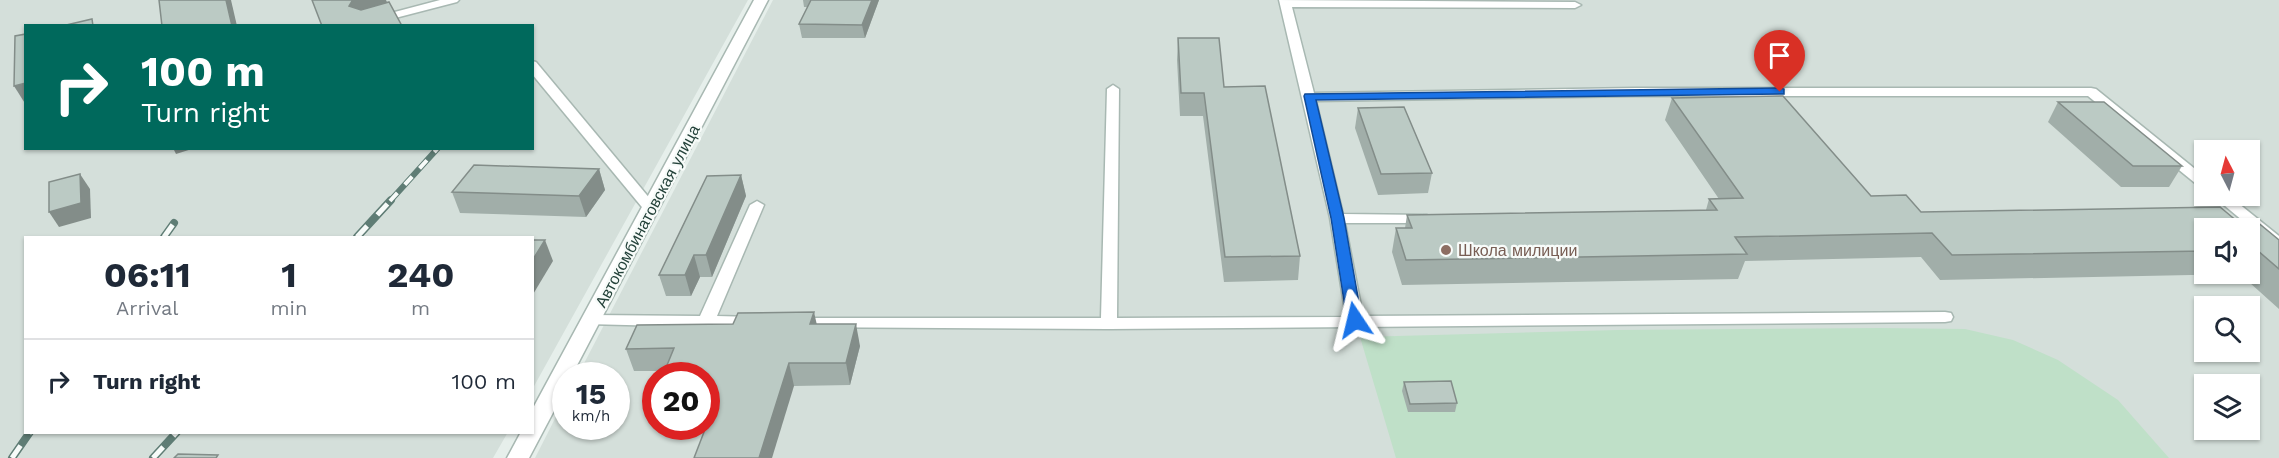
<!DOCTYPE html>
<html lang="en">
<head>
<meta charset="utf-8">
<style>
  :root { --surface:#fff; --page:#f6f6f7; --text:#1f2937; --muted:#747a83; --line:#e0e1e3 }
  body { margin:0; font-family:"Work Sans",sans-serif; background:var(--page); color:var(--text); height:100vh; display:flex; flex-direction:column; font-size:22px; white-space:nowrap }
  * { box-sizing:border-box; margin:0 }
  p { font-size:20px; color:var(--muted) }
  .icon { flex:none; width:33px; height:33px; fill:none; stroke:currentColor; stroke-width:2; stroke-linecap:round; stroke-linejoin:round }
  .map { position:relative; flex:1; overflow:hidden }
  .panel { position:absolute; left:24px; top:236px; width:510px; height:198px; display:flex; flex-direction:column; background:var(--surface); border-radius:0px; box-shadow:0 2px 4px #0004 }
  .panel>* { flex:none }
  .guide { position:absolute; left:24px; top:24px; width:510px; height:126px; border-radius:0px; box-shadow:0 2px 4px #0004; background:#00695c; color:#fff; overflow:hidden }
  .needle { width:39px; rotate:354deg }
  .fabs { position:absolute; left:2194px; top:140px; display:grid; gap:12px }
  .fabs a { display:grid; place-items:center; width:66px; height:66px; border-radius:0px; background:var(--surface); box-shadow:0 2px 4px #0004; font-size:30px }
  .speed { position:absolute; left:552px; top:362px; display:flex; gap:12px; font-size:30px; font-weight:700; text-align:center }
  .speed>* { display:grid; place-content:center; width:78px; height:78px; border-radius:50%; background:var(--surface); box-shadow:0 2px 4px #0004; line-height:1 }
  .speed small { font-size:15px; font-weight:400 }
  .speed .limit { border:9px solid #d22; background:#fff; color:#111 }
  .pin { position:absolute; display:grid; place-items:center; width:51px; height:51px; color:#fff; margin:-62px -26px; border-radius:50% 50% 50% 0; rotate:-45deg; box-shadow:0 0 6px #0007 }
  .pin .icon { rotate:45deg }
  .me { position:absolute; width:66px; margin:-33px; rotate:350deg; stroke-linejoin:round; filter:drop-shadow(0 0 4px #0008) }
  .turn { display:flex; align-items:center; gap:21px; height:126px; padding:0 18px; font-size:27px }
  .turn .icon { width:78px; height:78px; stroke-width:2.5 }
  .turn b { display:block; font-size:42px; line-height:51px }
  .eta { display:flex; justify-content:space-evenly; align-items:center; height:102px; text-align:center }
  .eta b { font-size:36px; font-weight:700; line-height:42px }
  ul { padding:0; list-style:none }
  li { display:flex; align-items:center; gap:18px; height:84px; padding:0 18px; border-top:2px solid var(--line) }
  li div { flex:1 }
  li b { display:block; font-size:22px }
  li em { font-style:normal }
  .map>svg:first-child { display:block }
</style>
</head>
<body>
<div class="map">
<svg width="2279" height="458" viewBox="0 0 2279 458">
  <rect width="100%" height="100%" fill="#e6efeb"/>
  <g fill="#d4dfda" fill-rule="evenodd">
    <path d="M0 0H748L533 388 532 237H26V432H508L493 458H0ZM26 26H532V148H26Z"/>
    <path d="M773 0H2279V458H535L565 399 566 426H616V375H578ZM2205 150H2250V195H2205ZM2205 228H2250V273H2205ZM2205 306H2250V351H2205ZM656 375H706V426H656ZM2205 384H2250V429H2205Z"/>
  </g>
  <path fill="#bfe0c8" d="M1879 328 1965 329 2013 340 2058 360 2118 400 2169 458H1396L1360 337 1617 330Z"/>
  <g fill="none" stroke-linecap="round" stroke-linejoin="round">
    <defs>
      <g id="service">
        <path d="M440 0H459L457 2 376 23 370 20 372 18Z"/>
        <path d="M1279 0 1575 2 1581 5 1575 8 1292 7 1314 93 1636 88H2091L2096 89 2205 177V188L2200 187 2088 96H1636L1316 101 1343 214 1427 215 1434 219 1427 223H1345L1363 316 1945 312 1951 313 1953 317 1951 321 1945 322 1109 329 790 327 788 323 790 319 796 318H1101L1107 89 1113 85 1119 89 1117 318 1346 317 1330 218Z"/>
        <path d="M532 61 536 62 656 206 658 209 656 212H646L532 74Z"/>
        <path d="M2212 195H2228L2279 236V249L2274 247Z"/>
        <path d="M757 201 764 205 717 316 754 317 760 318 762 322 760 326 706 327 586 324 584 320 586 316 592 315 700 316 750 205Z"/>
      </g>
      <path id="tertiary" d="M754 0H768L572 375H566V388L529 458H507L521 432H532V410Z"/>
    </defs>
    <use href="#service" stroke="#a8b8b2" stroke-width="3"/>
    <use href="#tertiary" stroke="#a8b8b2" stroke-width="3"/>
    <use href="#service" fill="#fff" fill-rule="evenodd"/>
    <use href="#tertiary" fill="#fff" fill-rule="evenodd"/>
    <defs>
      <path id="rail-far1" d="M390 201 438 148"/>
      <g id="rail">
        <path d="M164 237 174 223"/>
        <path d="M357 237 391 200"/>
        <path d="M12 458 30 432"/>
        <path d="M153 458 177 432"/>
      </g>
    </defs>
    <use href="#rail-far1" stroke="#5f7d75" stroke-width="6"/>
    <use href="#rail" stroke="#5f7d75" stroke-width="8"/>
    <use href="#rail-far1" stroke="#f7fbf9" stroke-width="4" stroke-dasharray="11" stroke-linecap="butt"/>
    <use href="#rail" stroke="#f7fbf9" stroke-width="5" stroke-dasharray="15" stroke-linecap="butt"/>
  </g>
  <g fill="#a1aea9" fill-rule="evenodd">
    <path d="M803 0H879L865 38H802L799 24 808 7H804Z"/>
    <path d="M1178 38 1224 87 1300 256 1298 280 1224 282 1203 116H1180L1177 60Z"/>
    <path d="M1672 98 1871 196 1921 212 2238 222 2279 240V309L2240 274 1940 280 1921 257 1745 261 1738 279 1402 285 1392 252 1396 228H1405L1407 215 1706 210 1709 199H1719L1665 120ZM2205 228H2250V273H2205Z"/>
    <path d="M2058 102 2182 166 2169 187H2121L2048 122Z"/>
    <path d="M1358 108 1432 173 1428 193 1378 195 1355 128Z"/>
    <path d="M599 169 605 190 586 217 460 213 452 192Z"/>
    <path d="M741 175 746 196 712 277H700L691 296H666L659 275Z"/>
    <path d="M816 324 860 346 850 385 794 386 705 428 657 429 656 426H706V375L664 371H634L626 349Z"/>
    <path d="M1404 382 1457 403 1455 412H1408L1402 391Z"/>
    <path d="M656 391V426L649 406Z"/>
  </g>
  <g fill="#838d89">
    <path d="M226 0H231L237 26H232Z"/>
    <path d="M354 0H386L391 11 359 19 349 6 352 1Z"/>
    <path d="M872 0H879L865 38 862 25Z"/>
    <path d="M26 83V105L14 86Z"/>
    <path d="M173 148H195L176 154Z"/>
    <path d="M599 169 605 190 586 217 579 196Z"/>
    <path d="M80 174 90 189 91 218 59 227 49 212Z"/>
    <path d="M741 175 746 196 712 277 706 255Z"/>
    <path d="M545 240 553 261 532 296V261Z"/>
    <path d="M694 255 700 277 691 296 685 275Z"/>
    <path d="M814 312 819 334 810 324Z"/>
    <path d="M856 324 860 346 850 385 846 363Z"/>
    <path d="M789 363 794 386 772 458H759Z"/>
  </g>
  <g fill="#bbcac4" stroke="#838d89" stroke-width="1.5">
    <path d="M159 0H226L232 26H162Z"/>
    <path d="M312 0H354L352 1 349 6 361 10 389 2 402 26H322Z"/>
    <path d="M811 0H872L862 25 799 24Z"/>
    <path d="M92 19 93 26H62Z"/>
    <path d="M26 34V83L14 86 15 36Z"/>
    <path d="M1178 38H1219L1224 87 1265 86 1300 256 1225 257 1204 93H1181Z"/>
    <path d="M1783 96 1871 196 1906 195 1921 212 2220 207 2238 222 2256 221 2279 240V269L2257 250H2250V228H2205V251L1952 255 1932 233 1735 237 1747 254 1406 260 1396 228H1412L1407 215 1717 210 1709 199 1743 198 1672 98Z"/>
    <path d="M2058 102H2104L2182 166H2133Z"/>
    <path d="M1404 107 1432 173 1381 174 1358 108Z"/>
    <path d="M474 165 599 169 579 196 452 192Z"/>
    <path d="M80 174 81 203 49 212V182Z"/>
    <path d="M741 175 706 255H694L685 275H659L707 176Z"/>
    <path d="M532 240H545L532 261Z"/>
    <path d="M814 312 810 324H856L846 363H789L759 458H694L714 406H706V375H663L674 348 626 349 637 325 733 324 738 313Z"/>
    <path d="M1451 381 1457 403 1410 404 1404 382Z"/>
    <path d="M656 391V406H649Z"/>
    <path d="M178 454 218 455 216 458H174Z"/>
  </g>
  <path fill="#1a73e8" stroke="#114b97" stroke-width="1.5" d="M1780 88 1784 89V94L1316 100 1344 218 1362 320 1355 325 1347 320 1331 218 1304 96 1305 94Z"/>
  <circle fill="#8d6e63" stroke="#f7fbf9" stroke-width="2" cx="1446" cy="250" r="6"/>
  <g text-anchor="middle" stroke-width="4.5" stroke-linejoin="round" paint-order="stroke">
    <g font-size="16" fill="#24423a" stroke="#f7fbf9">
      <text transform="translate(647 216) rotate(-62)" y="6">Автокомбинатовская улица</text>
    </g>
    <g font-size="16" fill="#785e54" stroke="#f7fbf9" text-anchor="start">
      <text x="1458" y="256">Школа милиции</text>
    </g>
  </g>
</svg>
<div class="fabs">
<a><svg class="needle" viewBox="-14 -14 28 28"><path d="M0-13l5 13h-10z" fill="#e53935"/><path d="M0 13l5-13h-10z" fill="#747a83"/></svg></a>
<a><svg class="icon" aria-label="sound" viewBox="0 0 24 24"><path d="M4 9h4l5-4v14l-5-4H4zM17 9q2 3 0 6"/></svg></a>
<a><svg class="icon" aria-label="search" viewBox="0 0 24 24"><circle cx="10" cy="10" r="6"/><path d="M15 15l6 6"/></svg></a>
<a><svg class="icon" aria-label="layers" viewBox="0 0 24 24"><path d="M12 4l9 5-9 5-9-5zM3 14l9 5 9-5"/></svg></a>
</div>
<div class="speed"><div>15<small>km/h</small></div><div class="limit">20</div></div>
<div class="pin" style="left:1780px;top:92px;background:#d93025"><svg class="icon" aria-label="arrive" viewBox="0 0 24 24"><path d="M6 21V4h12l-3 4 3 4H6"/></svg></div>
<svg class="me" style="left:1355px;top:320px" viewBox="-20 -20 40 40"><path d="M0-17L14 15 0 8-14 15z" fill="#1a73e8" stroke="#fff" stroke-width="4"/></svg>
<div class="guide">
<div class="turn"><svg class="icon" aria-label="right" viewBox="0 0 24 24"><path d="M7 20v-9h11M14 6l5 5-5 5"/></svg><div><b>100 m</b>Turn right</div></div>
</div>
<section class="panel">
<div class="eta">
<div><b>06:11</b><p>Arrival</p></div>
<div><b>1</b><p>min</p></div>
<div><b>240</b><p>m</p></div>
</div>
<ul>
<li><svg class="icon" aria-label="right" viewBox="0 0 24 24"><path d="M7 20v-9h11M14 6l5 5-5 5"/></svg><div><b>Turn right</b></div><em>100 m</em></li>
</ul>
</section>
</div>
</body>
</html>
